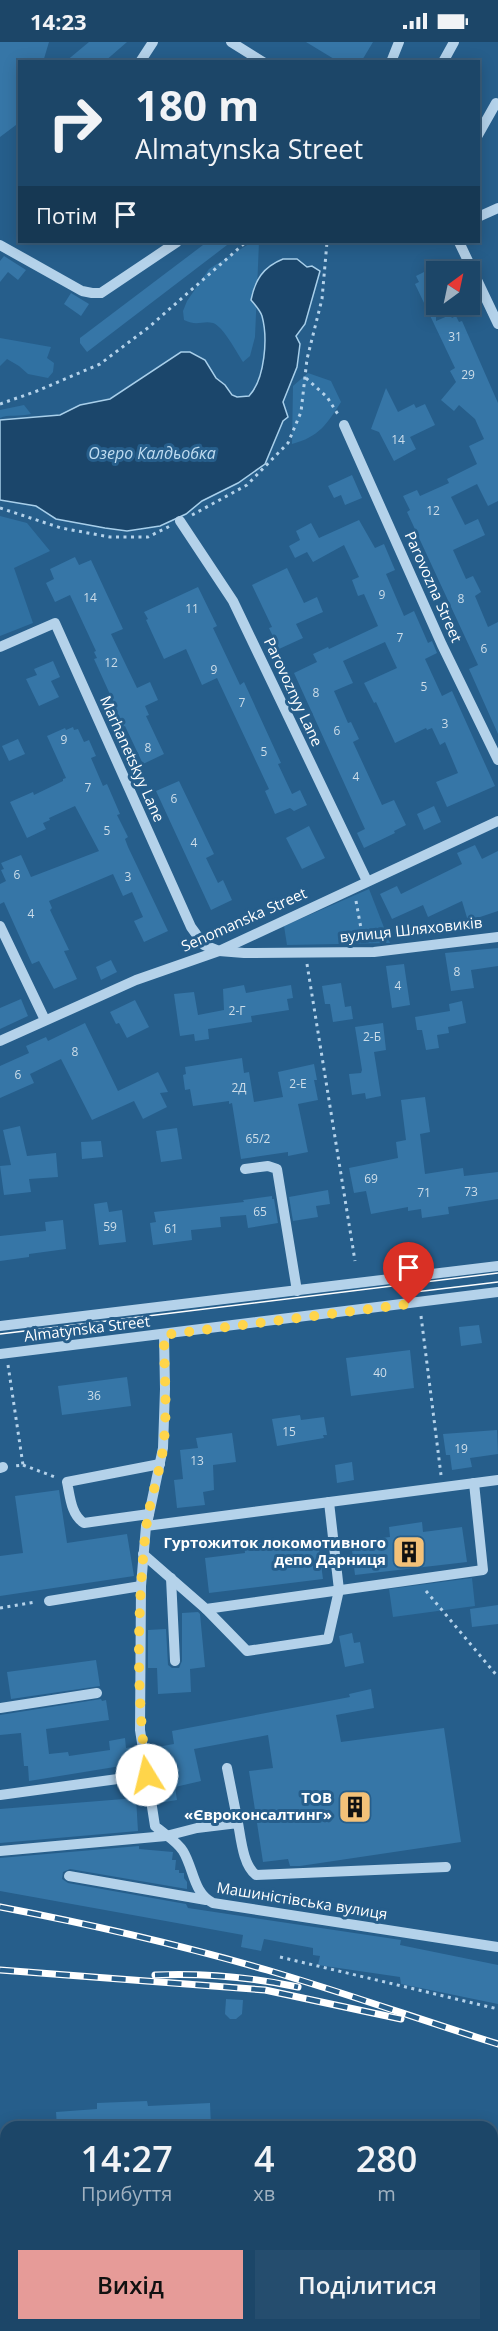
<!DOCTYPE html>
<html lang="uk">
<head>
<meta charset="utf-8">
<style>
  :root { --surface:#1c4668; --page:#254d6e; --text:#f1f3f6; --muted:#a0b1c0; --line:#3a5e7c; --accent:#e69b98 }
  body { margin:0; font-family:"Open Sans",sans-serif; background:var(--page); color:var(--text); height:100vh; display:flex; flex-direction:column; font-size:22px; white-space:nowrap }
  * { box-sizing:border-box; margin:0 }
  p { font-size:20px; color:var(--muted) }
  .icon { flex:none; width:33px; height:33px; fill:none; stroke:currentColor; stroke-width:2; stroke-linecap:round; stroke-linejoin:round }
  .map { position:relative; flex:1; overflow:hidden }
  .side { position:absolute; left:0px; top:2079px; width:498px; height:210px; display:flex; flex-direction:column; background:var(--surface); border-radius:18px 18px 0 0; box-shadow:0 3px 15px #0003,0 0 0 2px var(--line) }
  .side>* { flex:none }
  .hud { position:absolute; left:18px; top:18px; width:462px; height:183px; border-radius:0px; box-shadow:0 3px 15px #0003,0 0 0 2px var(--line); background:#1c4668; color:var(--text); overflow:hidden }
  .needle { width:39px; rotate:33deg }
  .buttons { position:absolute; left:426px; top:219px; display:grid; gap:12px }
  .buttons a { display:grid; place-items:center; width:54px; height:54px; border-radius:0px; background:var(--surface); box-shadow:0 3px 15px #0003,0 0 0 2px var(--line); font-size:30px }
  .pin { position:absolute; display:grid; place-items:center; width:51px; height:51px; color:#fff; margin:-62px -26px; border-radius:50% 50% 50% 0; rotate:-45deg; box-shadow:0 0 6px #0007 }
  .pin .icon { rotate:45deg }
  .me { position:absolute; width:66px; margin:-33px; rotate:351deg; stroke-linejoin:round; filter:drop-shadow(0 0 4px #0008) }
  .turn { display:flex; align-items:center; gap:21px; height:126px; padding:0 18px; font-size:27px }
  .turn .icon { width:78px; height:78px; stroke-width:2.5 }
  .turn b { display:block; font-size:42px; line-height:51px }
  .then { display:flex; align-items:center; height:57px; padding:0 18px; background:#0003; gap:12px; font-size:22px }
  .eta { display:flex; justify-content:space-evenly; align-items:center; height:102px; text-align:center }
  .eta b { font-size:36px; font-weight:600; line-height:42px }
  .action { display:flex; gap:12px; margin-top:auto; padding:12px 18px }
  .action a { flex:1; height:69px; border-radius:0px; background:var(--accent); color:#111; font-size:24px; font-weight:600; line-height:69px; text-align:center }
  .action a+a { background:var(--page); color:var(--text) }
  .status { display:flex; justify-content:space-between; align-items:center; height:42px; padding:0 30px; background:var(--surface); direction:ltr }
  .status svg { height:16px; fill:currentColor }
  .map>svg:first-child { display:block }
</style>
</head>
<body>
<div class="status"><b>14:23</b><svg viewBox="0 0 49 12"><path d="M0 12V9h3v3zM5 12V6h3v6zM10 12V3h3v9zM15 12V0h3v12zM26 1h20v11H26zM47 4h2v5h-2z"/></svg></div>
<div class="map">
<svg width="498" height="2289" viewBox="0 0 498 2289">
  <rect width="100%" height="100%" fill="#265e8b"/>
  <g fill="#3071a2">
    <path d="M252 200H259L255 295 250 314 243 320C237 311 223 284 213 281 202 278 198 285 184 278L183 269 187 259 209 227Z"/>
    <path d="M0 296 51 305 47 316 54 321 53 330 48 336 28 332 19 324 7 317 0 324Z"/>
    <path d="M308 331 331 339 341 360C327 382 319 395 292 402L293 344Z"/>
    <path d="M24 363 31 372C20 375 8 372 0 376V368Z"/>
    <path d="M0 474 27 481 50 509 14 526 33 581 0 594Z"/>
    <path d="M369 847 390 901 287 903 284 884Z"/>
    <path d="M472 1536 475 1564 393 1575 389 1547Z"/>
  </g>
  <path fill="#1b466b" stroke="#a8cfea" stroke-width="1.5" d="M283 217H297L307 225 312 224 320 229 305 282 296 294 300 302 297 325 283 360 288 375 283 379 265 422 238 441 202 459 186 472 160 484 127 489 105 486 56 477 36 464 0 458V378L60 373 80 363 110 357 181 310H190L205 318 216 336 225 343 232 353 237 355 249 354C265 337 268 296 262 274 260 268 255 263 251 258 255 238 263 225 283 217Z"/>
  <g fill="#3676a7">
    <path d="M0 0H49L43 20H20V80L0 95Z"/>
    <path d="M89 0H127L104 20H65Z"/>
    <path d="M306 0H373L361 20H339Z"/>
    <path d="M207 200H231L87 310 80 301V296Z"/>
    <path d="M4 214 26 228 18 238 8 230 0 240V219Z"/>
    <path d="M436 224V279L450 273 452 276 456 274 459 280 462 279 498 361V459L488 464 477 442 451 455 465 483 478 477 485 493 453 508 466 537 473 534 481 550 475 554 488 585 498 580V692L469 627 478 623 407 470 410 468 403 454 417 448 420 454 449 441 447 437 477 422 469 404 484 397 475 377 459 363 454 369 441 358 456 340 450 329 455 326 415 242 419 240 416 234Z"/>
    <path d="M71 251 89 262 81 274 64 262Z"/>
    <path d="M386 346 398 370 414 362 416 366 425 362 435 383 410 395 416 407 394 419 379 390 371 387Z"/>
    <path d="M352 433 362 456 345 463 341 453 334 456 328 444Z"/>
    <path d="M359 478 375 506 384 502 395 528 386 532 404 574 414 569 428 601 432 599 437 611 425 617 442 654 452 649 495 744 447 765 436 740 458 731 445 700 440 703 432 686 427 688 426 686 395 701 376 660 374 661 364 641 397 626 385 600 343 619 353 641 334 649 348 681 351 680 359 697 353 700 382 763 394 758 406 783 394 789 395 791 364 806 357 791 365 787 294 631 317 620 313 612 328 605 329 607 378 584 364 552 358 554 352 538 359 535 344 503 313 520 307 510 295 516 289 504 300 498 296 489 311 481 319 496Z"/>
    <path d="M75 515 79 523 91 518 123 587 111 592 137 646 150 640 158 658 145 664 149 673 146 674 164 712 143 722 125 684 117 687 110 673 118 670 94 617 97 616 94 610 96 609 70 553 55 560 46 541 54 537 50 527Z"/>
    <path d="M287 526 304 561 317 555 323 570 296 582 303 596 279 607 269 586 272 585 252 543Z"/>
    <path d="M198 545 217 584 213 586 240 643 244 640 281 721 278 722 292 752 300 748 307 763 294 769 290 766 275 772 265 749 269 747 217 636 202 643 186 607 164 617 146 578 148 577 144 570Z"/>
    <path d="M53 619 60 635 51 639 59 655 39 664 26 637 37 633 34 627Z"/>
    <path d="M73 685 74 688 78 687 84 700 89 698 96 714 91 716 103 744 107 742 120 772 117 773 128 795 125 797 128 805 168 889 144 900 134 879 143 875 132 850 123 854 113 832 49 859 52 866 50 868 69 908 64 909 77 937 54 947 39 919 32 922 4 860 0 862V842L6 839 1 828 4 827 1 821 21 813 31 835 99 809 75 764 49 776 50 778 43 781 46 787 27 796 10 760 33 750 34 753 63 739V737L66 736 47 694 65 686 66 688Z"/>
    <path d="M18 697 25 712 9 719 2 704Z"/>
    <path d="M179 739 214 812 206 816 218 841 223 838 232 858 211 868 156 749Z"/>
    <path d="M434 764 441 780 424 788 417 772Z"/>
    <path d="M309 784 325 816 302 827 286 796Z"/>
    <path d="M475 803 482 817 498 809V869L468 879 462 859 428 875 423 863 392 877 380 852 397 844 401 852 462 822 457 811Z"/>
    <path d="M498 906V924L471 928 474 946 451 949 445 911Z"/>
    <path d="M111 918 117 930 101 938 96 925Z"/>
    <path d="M404 922 410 963 392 966 386 924Z"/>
    <path d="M341 941 345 965 351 964 353 977 333 980 330 962H325L322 944Z"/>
    <path d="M244 943 246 951 291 943 293 956 287 957 289 968 251 974 252 980 208 987 209 997 195 999 194 992 180 994 174 952 194 950 198 973 224 968 223 947Z"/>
    <path d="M21 957 28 974 0 987V966Z"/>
    <path d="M135 958 149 985 127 996 119 981 116 982 110 970Z"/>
    <path d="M462 959 466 981 448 985 449 991 437 993 439 1006 426 1008 422 988H417L415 975 450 969 449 962Z"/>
    <path d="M85 981 118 1049 158 1030 168 1050 160 1051 167 1065 143 1077 134 1059 92 1078 61 1017 30 1032 34 1041 0 1056V1024L29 1011 26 1004 46 995 48 999Z"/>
    <path d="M383 981 386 1008 374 1010 381 1054 366 1057 365 1051 352 1053 349 1032 361 1031 362 1028 355 985Z"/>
    <path d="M242 1016 244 1031 249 1030 254 1060 283 1055 278 1030 314 1022 317 1038H314L318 1058 298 1062 308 1110 288 1114V1110L241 1117 232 1061 229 1062V1059L193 1064 190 1047 185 1048 183 1033 186 1032 185 1025Z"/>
    <path d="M425 1055 430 1090 420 1092 425 1132 463 1126 464 1134 498 1130V1157L448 1165 449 1172 422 1176 421 1167 408 1169V1165L371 1172 366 1149 354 1151 349 1126 398 1116 396 1100 406 1098 401 1058Z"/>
    <path d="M20 1084 27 1114 56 1111 58 1135 29 1137 31 1150 4 1153 0 1124 11 1123 3 1088Z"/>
    <path d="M177 1086 182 1117 161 1120 156 1089Z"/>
    <path d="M101 1099 103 1115 82 1117 81 1100Z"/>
    <path d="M328 1148 330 1162 316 1164 318 1175 293 1179 289 1155Z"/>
    <path d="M272 1154V1157H274L278 1181 248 1186 246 1173 220 1175 221 1185 191 1188 192 1198 153 1203 150 1181 156 1180 154 1170 244 1160 243 1158Z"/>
    <path d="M107 1160 109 1170 122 1168 126 1200 99 1203 94 1162Z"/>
    <path d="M63 1178 66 1207 29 1212V1215L0 1219V1194L46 1189 45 1180Z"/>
    <path d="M479 1283 482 1301 461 1304 459 1285Z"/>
    <path d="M410 1308 414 1346 351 1354 346 1316Z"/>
    <path d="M127 1335 131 1364 62 1373 58 1344Z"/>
    <path d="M300 1373 301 1378 324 1375 327 1393H323L324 1396 277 1404 272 1377Z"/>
    <path d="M497 1388 498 1412 470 1416 472 1425 452 1428 450 1413H446L443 1392Z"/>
    <path d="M232 1391 236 1420 213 1423 214 1448 203 1450 205 1463 177 1466 174 1438 183 1437 180 1408 198 1406 196 1396Z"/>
    <path d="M352 1420 354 1438 337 1441 335 1423Z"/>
    <path d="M59 1448 67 1501 127 1492 134 1534 0 1554V1514L23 1511 15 1454Z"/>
    <path d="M422 1480 423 1490 462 1485 467 1520 355 1533 351 1500 390 1495 389 1485Z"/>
    <path d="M276 1499V1505L318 1500 323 1537 209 1551 205 1516 245 1511 244 1503Z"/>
    <path d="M498 1563V1582L472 1585 470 1567Z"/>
    <path d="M198 1570 200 1572 205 1625 190 1627 191 1650 158 1652 157 1626H148V1588L166 1587 168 1623 172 1626H179L182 1619V1571Z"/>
    <path d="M352 1591 354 1601 360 1600 364 1621 345 1625 339 1594Z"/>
    <path d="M96 1618 100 1644 11 1657 7 1630Z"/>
    <path d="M371 1647 374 1666 336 1673 341 1700 444 1686 461 1800 300 1824H290L288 1817 263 1820 249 1729 273 1726 268 1693 194 1707 201 1739 175 1745 177 1758 159 1761 155 1738 162 1737 157 1705 174 1702 172 1689 350 1655 349 1652Z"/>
    <path d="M101 1657 102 1659 106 1658 109 1678 46 1687 49 1712 68 1710 69 1714 110 1708 109 1699 125 1696 126 1706 131 1705 133 1722 29 1739 28 1724H24L21 1691 0 1693V1673Z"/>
    <path d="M136 1756 138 1789 0 1801V1767Z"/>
    <path d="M139 1804V1807L173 1810 172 1818H176L175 1828H179V1831H184V1836L187 1840V1847L70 1827 63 1830 62 1837 68 1841 186 1862 188 1866 401 1898 400 1903 498 1923V1962L401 1942 400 1935 318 1923 320 1914 313 1913V1906L264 1897 261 1909 241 1905 243 1893 0 1849V1816Z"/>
    <path d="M226 1957 243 1958 242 1972 236 1977H230L225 1972Z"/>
    <path d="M147 2059 148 2064 210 2061 211 2085H57L56 2070 97 2067V2061Z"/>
  </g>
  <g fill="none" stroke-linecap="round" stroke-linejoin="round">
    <g stroke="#b4d2ea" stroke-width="3" stroke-dasharray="3 4.5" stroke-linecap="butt">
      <path d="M306 336 327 355 339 374"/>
      <path d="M0 362 37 349 100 322 149 285 246 200"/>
      <path d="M0 466 61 486 110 495H148L170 484"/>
      <path d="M192 473 247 443 288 401 301 370 307 317 322 257 327 200"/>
      <path d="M356 859 362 892 366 898"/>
      <path d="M307 922 355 1219"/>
      <path d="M421 1274 441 1433"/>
      <path d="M8 1323 23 1423 14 1424"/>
      <path d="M23 1423 55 1435"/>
      <path d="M426 1549 498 1635"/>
      <path d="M0 1566 35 1560"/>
      <path d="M280 1915 498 1967"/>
    </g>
    <g stroke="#b4d2ea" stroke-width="10">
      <path d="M231 0 263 20"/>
      <path d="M140 20 153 0"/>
      <path d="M391 20 399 0"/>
      <path d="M443 20 454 0"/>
      <path d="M478 93 496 61"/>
      <path d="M478 175 498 166"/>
      <path d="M459 200 498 282"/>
      <path d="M0 203 82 249 92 251H101L177 200"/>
      <path d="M344 383 442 603 498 718"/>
      <path d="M180 479 233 559 367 839"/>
      <path d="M0 605 55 581 191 885 204 903 219 909 244 911 374 910 498 895"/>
      <path d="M0 884 45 978"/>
      <path d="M0 999 136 938 219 909 498 779"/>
      <path d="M245 1127 268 1124 277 1127 297 1249"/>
      <path d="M0 1284 498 1224"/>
      <path d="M0 1312 498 1250"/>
      <path d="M0 1426 3 1425"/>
      <path d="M498 1438 146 1484 141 1544 140 1688 155 1784C164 1792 177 1799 183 1809 194 1827 193 1851 213 1861L498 1905"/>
      <path d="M149 1472 84 1481C71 1473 70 1454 67 1440L160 1422"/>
      <path d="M148 1477 163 1406 165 1347 164 1293"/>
      <path d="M143 1512 206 1567 483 1528 474 1441"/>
      <path d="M171 1536 175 1619"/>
      <path d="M49 1559 141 1544"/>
      <path d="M206 1567 247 1609 328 1597 339 1548 329 1460"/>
      <path d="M0 1666 97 1651"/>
      <path d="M227 1726 238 1781"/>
      <path d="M0 1753 147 1733"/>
      <path d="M0 1809 166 1794 197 1786 238 1781C241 1797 243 1823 256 1833L446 1825"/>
      <path d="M69 1834 206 1858"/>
    </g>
    <g stroke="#fff" stroke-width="1.5">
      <path d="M415 1250 498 1240"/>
      <path d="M0 1292 498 1231"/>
    </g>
    <defs>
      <g id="rail">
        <path d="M0 1865C89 1882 180 1903 267 1928 345 1951 421 1978 498 2002"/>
        <path d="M0 1928 265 1948 401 1977"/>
        <path d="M155 1933C203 1931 250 1935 298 1945"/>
        <path d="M0 2250H6"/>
      </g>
    </defs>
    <use href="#rail" stroke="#fff" stroke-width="7"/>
    <use href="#rail" stroke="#265e8b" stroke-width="4.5" stroke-dasharray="14" stroke-linecap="butt"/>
  </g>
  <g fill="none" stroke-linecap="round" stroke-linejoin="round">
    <path stroke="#ffd54a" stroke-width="10" stroke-dasharray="0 18" d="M147 1733C136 1656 137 1565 146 1487 149 1460 159 1434 163 1407 168 1370 164 1331 164 1293L409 1262"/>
  </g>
  <defs>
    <symbol id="building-square" viewBox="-11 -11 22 22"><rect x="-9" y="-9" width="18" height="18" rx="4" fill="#f3c178" stroke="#265e8b"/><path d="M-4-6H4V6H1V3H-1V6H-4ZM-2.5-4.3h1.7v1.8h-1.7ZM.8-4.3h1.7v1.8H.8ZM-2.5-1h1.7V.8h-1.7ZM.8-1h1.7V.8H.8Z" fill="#111"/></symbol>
  </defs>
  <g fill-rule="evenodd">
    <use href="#building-square" x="390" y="1491" width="38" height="38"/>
    <use href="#building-square" x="336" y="1746" width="38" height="38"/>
  </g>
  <g text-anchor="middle" stroke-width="6" stroke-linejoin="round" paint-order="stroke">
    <g font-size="12" fill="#cddde9">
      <text x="455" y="299">31</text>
      <text x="468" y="337">29</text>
      <text x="398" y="402">14</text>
      <text x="433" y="473">12</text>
      <text x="382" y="557">9</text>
      <text x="90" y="560">14</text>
      <text x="461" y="561">8</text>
      <text x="192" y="571">11</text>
      <text x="400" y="600">7</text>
      <text x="484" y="611">6</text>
      <text x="111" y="625">12</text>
      <text x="214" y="632">9</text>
      <text x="424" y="649">5</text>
      <text x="316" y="655">8</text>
      <text x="242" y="665">7</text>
      <text x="445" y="686">3</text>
      <text x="337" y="693">6</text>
      <text x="64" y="702">9</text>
      <text x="148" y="710">8</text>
      <text x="264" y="714">5</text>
      <text x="356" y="739">4</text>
      <text x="88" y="750">7</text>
      <text x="174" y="761">6</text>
      <text x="107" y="793">5</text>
      <text x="194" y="805">4</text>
      <text x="17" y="837">6</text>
      <text x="128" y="839">3</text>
      <text x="31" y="876">4</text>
      <text x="457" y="934">8</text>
      <text x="398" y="948">4</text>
      <text x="237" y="973">2-Г</text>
      <text x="372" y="999">2-Б</text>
      <text x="75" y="1014">8</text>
      <text x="18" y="1037">6</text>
      <text x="298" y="1046">2-Е</text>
      <text x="239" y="1050">2Д</text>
      <text x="258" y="1101">65/2</text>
      <text x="371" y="1141">69</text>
      <text x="471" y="1154">73</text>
      <text x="424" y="1155">71</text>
      <text x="260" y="1174">65</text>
      <text x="110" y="1189">59</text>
      <text x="171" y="1191">61</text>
      <text x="380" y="1335">40</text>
      <text x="94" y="1358">36</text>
      <text x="289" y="1394">15</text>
      <text x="461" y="1411">19</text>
      <text x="197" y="1423">13</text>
    </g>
    <g font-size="15" fill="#fff" stroke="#265e8b">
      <text transform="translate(433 545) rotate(66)" y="5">Parovozna Street</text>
      <text transform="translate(293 650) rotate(65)" y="5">Parovoznyy Lane</text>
      <text transform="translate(132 717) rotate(66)" y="5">Marhanetskyy Lane</text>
      <text transform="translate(244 878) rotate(-24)" y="5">Senomanska Street</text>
      <text transform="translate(411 888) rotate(-6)" y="5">вулиця Шляховиків</text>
      <text transform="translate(87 1287) rotate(-7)" y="5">Almatynska Street</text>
      <text transform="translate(302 1859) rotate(9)" y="5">Машиністівська вулиця</text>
    </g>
    <g font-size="15" font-weight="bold" fill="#fff" stroke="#265e8b" text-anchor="end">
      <text x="386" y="1506">Гуртожиток локомотивного<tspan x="386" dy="17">депо Дарниця</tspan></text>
      <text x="332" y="1761">ТОВ<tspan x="332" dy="17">«Євроконсалтинг»</tspan></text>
    </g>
    <g font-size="16" font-style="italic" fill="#bfdcf1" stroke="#265e8b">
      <text x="152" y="417">Озеро Калдьобка</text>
    </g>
  </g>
</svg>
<div class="buttons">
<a><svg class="needle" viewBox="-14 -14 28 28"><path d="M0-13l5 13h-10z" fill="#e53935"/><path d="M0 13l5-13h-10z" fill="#a0b1c0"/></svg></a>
</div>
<div class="pin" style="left:409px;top:1262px;background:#d93025"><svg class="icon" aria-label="arrive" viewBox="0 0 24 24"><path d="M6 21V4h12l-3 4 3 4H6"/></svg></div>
<svg class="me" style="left:147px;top:1733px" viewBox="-20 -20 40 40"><circle r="19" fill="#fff"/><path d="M0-13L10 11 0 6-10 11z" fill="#ffd54a"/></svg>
<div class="hud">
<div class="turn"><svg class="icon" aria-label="right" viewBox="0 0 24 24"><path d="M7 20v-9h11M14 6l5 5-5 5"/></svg><div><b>180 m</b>Almatynska Street</div></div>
<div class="then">Потім<svg class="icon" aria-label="arrive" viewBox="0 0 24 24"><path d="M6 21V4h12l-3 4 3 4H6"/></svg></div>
</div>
<section class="side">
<div class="eta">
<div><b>14:27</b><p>Прибуття</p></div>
<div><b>4</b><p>хв</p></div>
<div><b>280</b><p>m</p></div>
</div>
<div class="action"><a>Вихід</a><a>Поділитися</a></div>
</section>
</div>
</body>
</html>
